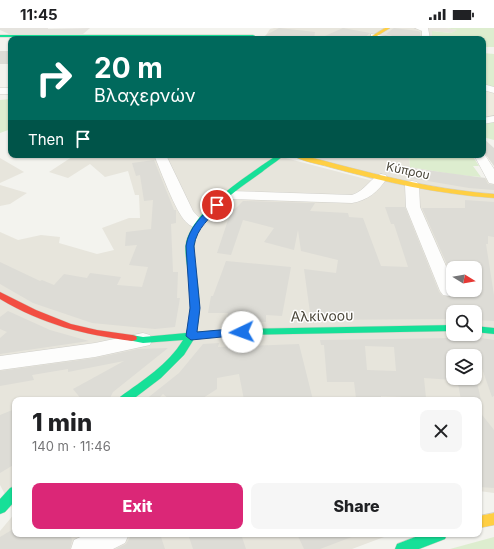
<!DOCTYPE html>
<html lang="en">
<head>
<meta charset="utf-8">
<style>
  :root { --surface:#fff; --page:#f6f6f6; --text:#202124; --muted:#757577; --accent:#db2777 }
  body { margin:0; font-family:Inter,sans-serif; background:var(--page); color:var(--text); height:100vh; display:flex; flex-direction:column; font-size:15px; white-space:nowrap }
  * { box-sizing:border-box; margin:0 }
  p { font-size:13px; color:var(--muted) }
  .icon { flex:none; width:22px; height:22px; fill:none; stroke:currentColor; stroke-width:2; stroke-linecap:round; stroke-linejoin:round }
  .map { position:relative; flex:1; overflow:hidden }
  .drawer { position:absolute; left:12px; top:369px; width:470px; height:140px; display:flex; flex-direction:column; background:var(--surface); border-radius:8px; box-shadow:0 1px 3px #0004 }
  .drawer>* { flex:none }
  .guide { position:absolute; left:8px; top:8px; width:478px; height:122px; border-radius:8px; box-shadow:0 1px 3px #0004; background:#00695c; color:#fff; overflow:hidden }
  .needle { width:26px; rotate:101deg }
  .buttons { position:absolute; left:446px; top:233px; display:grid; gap:8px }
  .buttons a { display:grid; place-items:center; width:36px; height:36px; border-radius:8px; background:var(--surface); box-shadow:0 1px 3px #0004; font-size:20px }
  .pin { position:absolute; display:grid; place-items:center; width:34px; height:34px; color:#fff; margin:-17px; border:2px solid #fff; border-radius:50%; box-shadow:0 1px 4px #0007 }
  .me { position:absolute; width:44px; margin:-22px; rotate:267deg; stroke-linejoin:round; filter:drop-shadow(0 0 3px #0008) }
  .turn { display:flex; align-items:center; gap:14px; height:84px; padding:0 20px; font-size:18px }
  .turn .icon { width:52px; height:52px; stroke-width:2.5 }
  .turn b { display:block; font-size:28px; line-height:34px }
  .then { display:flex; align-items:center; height:38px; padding:0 20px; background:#0003; gap:8px; font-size:15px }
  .round { display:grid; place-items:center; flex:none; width:42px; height:42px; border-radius:8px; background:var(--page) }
  .summary { display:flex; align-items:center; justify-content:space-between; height:68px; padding:0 20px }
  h1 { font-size:24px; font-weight:800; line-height:30px }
  .button { display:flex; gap:8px; margin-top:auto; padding:8px 20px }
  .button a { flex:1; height:46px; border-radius:8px; background:var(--accent); color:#fff; font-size:16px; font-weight:800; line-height:46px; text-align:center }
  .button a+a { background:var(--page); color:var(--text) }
  .status { display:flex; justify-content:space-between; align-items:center; height:28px; padding:0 20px; background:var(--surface); direction:ltr }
  .status svg { height:11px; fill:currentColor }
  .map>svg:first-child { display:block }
</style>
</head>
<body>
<div class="status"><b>11:45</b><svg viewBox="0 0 49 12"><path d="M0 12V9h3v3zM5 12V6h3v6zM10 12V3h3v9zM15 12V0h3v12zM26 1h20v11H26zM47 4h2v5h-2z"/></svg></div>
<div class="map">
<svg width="494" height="521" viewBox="0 0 494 521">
  <rect width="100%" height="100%" fill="#f3f3ee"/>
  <g fill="#e7e5dc" fill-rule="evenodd">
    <path d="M274 0H446L458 2 451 5 432 3V9L453 11H398L373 7 366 11H276L266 7 270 1Z"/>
    <path d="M75 127H274L381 155 307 127H409L410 139 457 147 494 151V465L479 463V372H15V485L0 457V204L18 212 41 207 60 209 59 215 97 226 114 222 102 200 129 190H140L139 167H135L128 143 105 149 90 136 68 150 49 144ZM453 240H475V262H453ZM453 284H475V306H453ZM453 328H475V350H453Z"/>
    <path d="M0 130 24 144 0 155Z"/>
    <path d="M0 157 27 165 10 176 0 178Z"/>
    <path d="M15 485V506H392L352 521H0V503Z"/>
  </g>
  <path fill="#e5e3de" d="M0 0H48V1L90 0 83 6H9L0 2Z"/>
  <path fill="#edebde" d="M483 61 494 63V89L483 91Z"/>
  <g fill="#ddedcf">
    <path d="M446 0H494V19H483V11H453L432 9V3L451 5 457 2Z"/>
    <path d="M483 25 494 26V60L483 58Z"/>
    <path d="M11 71V101L0 105V72Z"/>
    <path d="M494 91V112L483 109V93Z"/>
    <path d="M409 127H472L479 138H473L481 149 457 147 410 139Z"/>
    <path d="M494 509V521H450Z"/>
  </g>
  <g fill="#dddcd6" fill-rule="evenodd">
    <path d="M279 0 315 4 314 11H259Z"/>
    <path d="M343 0 370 5 363 11H318Z"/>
    <path d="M394 0 418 3 420 4V11H402L386 6Z"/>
    <rect x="0" y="23" width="11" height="13"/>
    <path d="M483 110 494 120V138L483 123Z"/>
    <path d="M154 132 174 182H176V195L171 196 173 244H178L177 270H180L175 299 155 301 92 295 33 275 0 256V234L40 253 42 252 54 257 64 246 87 250 90 245 121 249 117 257 142 259 148 239 129 237 137 217 125 218 126 204 151 201 153 172 144 173 140 147 136 148 132 135Z"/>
    <path d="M411 140 485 150 488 156 494 157V162L469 160 410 150Z"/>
    <path d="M465 172 494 174V209L488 208V216H486L494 267V293L475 292V284H453V291L311 292 304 241 336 245 338 232 301 223 298 202 294 222 264 214 274 200 243 192 231 227 217 225 232 180 235 181 243 173 315 175 310 183 348 185 349 189 363 190 381 238 408 239 394 196H391L385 179H405L439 264 443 268H455L459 262 475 263V240H453V250L422 180H465Z"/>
    <path d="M226 233 291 239 282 288 266 287V294L227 292 228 285H208L211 268H213Z"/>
    <path d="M8 283 50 302 89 313 0 326V310L7 304 0 301V289Z"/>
    <path d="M461 306H466L467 308 494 312V368L492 369 478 329 475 328H453V352L424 350 426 370 381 368V372L356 370 354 354H327L324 317H321L320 312 453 310ZM365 318 394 319 396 343 367 342Z"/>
    <path d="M219 315 218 319 299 316 313 372H244L239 346 217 350V361L200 372H170L163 366 157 372H145L179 345 203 316Z"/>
    <path d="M168 320 113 364 109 372H82L73 361 124 333 68 344V341L32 347 34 352 0 358V343L95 330 138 321Z"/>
    <path d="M457 350H476L481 372H461Z"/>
    <path d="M15 381V436L0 445V387Z"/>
    <path d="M479 383 494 402V460L479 459Z"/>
    <path d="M15 500V506H70L72 512 70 521H0V509Z"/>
    <path d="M132 506H160L165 521H116L126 516Z"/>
    <path d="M188 506H241L246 521H193Z"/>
    <path d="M297 506H357V507L320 521H304Z"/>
  </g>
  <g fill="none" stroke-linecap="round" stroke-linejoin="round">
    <defs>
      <g id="street">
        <path d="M415 0H428L430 11H422V3Z"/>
        <path d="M371 6 393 9 397 11 374 10H371Z"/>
        <path d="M483 56 494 59V65L483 62Z"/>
        <rect x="0" y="60" width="11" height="6"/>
        <path d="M494 88V94L483 96V90Z"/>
        <path d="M483 124 494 141V156L489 155 474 127H483Z"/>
        <path d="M154 127H166L193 183 205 196 203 199C197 201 191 199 186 194 175 183 161 143 154 127Z"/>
        <path d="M381 146 386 147 387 150C378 164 368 172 352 175L230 171 225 170 223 167 225 164 230 163 352 167C365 163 371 149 381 146Z"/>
        <path d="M412 153 417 154 419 157 420 179 453 254V262L458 263 455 267 449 268 443 267 440 263 406 179 405 157 407 154Z"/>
        <path d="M143 305 150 307 152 312 150 317 95 329 0 342V328L95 315Z"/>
        <path d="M87 506H129L125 515 113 521H71L74 512Z"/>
      </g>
      <g id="fast">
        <path d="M0 7H253L255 8 253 9H0Z"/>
        <path d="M277 127H284C278 133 269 138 262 144 237 162 192 191 194 225 196 252 204 277 196 304L236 301 453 297V303L236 307 194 311 184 327 161 350 132 372H118L120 369C143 352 168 337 183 312L143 315 128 312 127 310 128 308 132 307 143 309 186 305C194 280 189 255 186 230 185 222 185 213 189 206 203 175 250 146 277 127Z"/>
        <path d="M475 298 494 300V306L475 304Z"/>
        <path d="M15 458V473L5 484 0 486V471L10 460Z"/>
        <path d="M423 506H447L445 511 419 521H395L397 516Z"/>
      </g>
      <g id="slow">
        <path d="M385 0H390L372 11H367Z"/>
        <path d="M292 127H302C366 144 428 161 494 166V170C438 166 384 154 329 139 319 136 300 133 292 127Z"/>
        <path d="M494 485V497L479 500V488Z"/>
      </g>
      <path id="jam" d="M0 264 36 282 71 296 97 302 132 307 136 308 137 310 136 312 132 313C82 306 44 297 0 271Z"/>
    </defs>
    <use href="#street" stroke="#d1d0cb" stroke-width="1"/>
    <use href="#fast" stroke="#d2d0c5" stroke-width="1"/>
    <use href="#slow" stroke="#d2d0c5" stroke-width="1"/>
    <use href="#jam" stroke="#d2d0c5" stroke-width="1"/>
    <use href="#street" fill="#fdfdfc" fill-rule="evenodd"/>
    <use href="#fast" fill="#16e098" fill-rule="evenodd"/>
    <use href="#slow" fill="#ffcf43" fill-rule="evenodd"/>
    <use href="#jam" fill="#f24e42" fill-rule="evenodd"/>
  </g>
  <path fill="#1a73e8" stroke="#114b97" d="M217 175 221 177C210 191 197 199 194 218L200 280 197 304 242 300 247 304 242 307 191 312 186 308 190 280 186 218C189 199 202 188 214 176Z"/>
  <g text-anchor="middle" stroke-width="3" stroke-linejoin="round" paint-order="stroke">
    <g font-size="12" fill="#4a4639" stroke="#fff">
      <text transform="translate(408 143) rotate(12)" y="4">Κύπρου</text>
    </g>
    <g font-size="14" fill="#4a4639" stroke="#fff">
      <text transform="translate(322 288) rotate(-1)" y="5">Αλκίνοου</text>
    </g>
  </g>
</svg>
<div class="buttons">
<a><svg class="needle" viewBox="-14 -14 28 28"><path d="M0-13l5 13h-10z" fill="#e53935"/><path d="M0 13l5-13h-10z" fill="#757577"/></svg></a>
<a><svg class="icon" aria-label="search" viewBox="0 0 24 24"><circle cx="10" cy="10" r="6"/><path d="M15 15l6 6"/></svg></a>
<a><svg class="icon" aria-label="layers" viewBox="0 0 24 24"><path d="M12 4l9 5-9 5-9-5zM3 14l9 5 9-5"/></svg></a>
</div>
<div class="pin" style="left:217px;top:177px;background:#d93025"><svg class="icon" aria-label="arrive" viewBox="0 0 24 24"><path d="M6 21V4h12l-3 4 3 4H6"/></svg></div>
<svg class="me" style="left:242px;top:304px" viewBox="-20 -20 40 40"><circle r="19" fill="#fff"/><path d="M0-13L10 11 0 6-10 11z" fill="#1a73e8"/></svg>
<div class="guide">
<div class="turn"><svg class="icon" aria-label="right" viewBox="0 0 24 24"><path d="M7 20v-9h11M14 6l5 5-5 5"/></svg><div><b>20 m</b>Βλαχερνών</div></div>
<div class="then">Then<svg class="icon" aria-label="arrive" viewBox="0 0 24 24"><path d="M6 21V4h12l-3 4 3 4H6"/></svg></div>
</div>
<section class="drawer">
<div class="summary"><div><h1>1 min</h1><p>140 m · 11:46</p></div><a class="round"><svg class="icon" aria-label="close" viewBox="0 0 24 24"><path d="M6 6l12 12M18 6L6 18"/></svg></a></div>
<div class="button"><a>Exit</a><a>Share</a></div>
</section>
</div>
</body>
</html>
